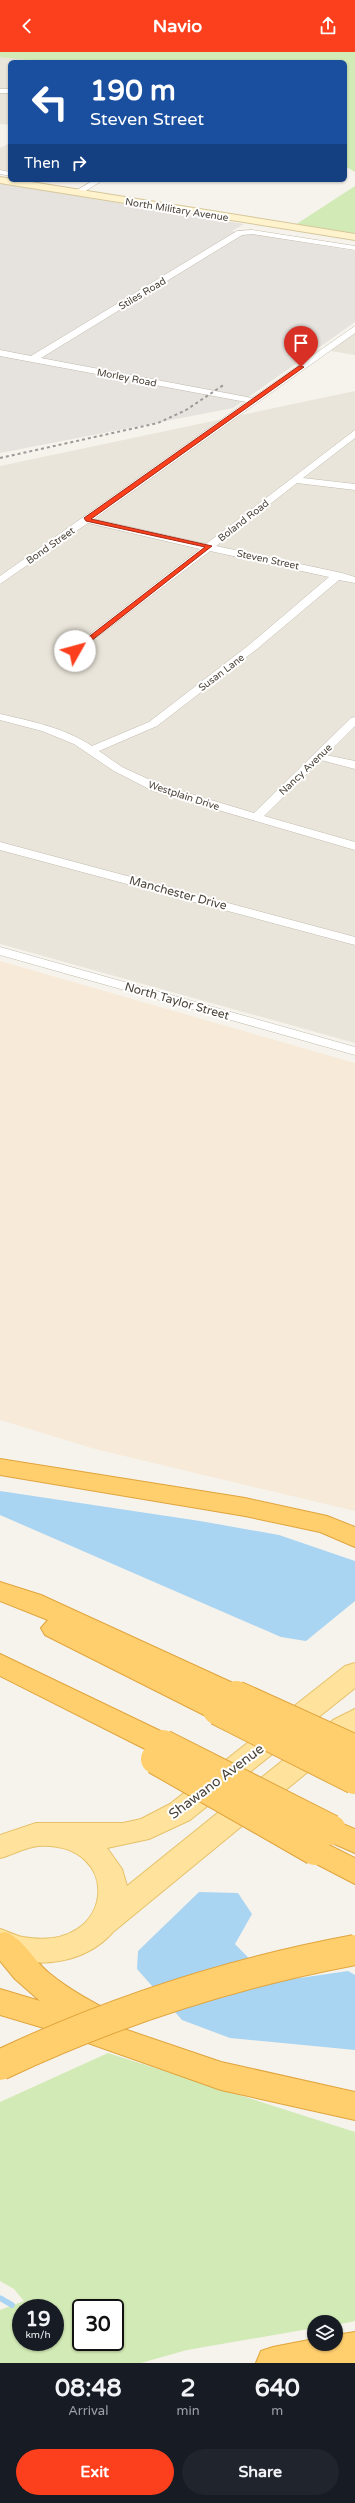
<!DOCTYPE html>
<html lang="en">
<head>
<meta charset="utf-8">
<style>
  :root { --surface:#171b24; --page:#20242c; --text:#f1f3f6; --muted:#9ea1a6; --accent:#fc3f1d }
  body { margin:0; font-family:"Varela Round",sans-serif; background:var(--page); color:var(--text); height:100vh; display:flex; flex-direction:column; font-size:15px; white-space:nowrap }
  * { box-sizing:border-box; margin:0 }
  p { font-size:13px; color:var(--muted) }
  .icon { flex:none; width:22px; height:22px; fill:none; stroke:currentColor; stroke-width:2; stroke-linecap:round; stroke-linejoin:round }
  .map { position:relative; height:2311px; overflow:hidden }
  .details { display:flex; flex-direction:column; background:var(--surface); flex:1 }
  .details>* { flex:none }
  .guide { position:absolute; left:8px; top:8px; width:339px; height:122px; border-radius:6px; box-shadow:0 1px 3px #0004; background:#1a4fa0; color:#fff; overflow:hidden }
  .controls { position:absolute; left:307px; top:2263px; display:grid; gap:8px }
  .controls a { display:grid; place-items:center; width:36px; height:36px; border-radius:50%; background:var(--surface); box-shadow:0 1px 3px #0004; font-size:20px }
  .speed { position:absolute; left:12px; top:2247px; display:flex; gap:8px; font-size:20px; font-weight:700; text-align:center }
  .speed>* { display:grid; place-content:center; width:52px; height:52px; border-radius:50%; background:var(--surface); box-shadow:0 1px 3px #0004; line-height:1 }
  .speed small { font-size:10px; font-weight:400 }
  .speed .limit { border:2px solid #111; border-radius:6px; background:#fff; color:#111 }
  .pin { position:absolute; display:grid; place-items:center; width:34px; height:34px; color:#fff; margin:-41px -17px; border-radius:50% 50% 50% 0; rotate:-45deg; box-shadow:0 0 4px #0007 }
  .pin .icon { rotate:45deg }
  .me { position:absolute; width:44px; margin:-22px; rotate:52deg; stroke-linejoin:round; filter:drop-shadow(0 0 3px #0008) }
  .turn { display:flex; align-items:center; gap:14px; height:84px; padding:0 16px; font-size:18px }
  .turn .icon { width:52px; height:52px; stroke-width:2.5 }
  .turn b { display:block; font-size:28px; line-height:34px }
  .then { display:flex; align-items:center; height:38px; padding:0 16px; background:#0003; gap:8px; font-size:15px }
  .eta { display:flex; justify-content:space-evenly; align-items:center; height:68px; text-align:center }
  .eta b { font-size:24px; font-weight:800; line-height:28px }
  .cta { display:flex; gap:8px; margin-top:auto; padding:8px 16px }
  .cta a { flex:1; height:46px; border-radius:24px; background:var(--accent); color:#fff; font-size:16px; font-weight:800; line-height:46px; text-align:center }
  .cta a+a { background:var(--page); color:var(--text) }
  header { display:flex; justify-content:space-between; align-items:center; height:52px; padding:0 16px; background:var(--accent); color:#fff; font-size:18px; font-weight:800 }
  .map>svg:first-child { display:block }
</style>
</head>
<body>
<header><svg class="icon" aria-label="back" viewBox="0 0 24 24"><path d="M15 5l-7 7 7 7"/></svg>Navio<svg class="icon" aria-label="share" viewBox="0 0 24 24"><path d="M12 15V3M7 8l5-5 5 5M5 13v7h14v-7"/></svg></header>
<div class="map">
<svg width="355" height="2311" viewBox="0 0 355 2311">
  <rect width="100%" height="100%" fill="#f6f3ec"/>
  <g fill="#eae5da">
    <path d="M0 2 56 10H10V73L0 72Z"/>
    <path d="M10 91V119L0 118V96Z"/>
    <path d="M355 277V303L325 298Z"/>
    <path d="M355 339V991L0 892V414Z"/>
  </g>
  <path fill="#f7ead8" d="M0 909 355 1011V1459L95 1397 0 1368Z"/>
  <path fill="#e6e2dd" d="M0 131 244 172 232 179 355 199V270L233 356 0 401Z"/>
  <g fill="#d2eab5" fill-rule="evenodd">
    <path d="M0 0H355V120L345 114V10H47L0 5Z"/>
    <path d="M355 134V185L292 175Z"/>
    <path d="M108 2001 355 2080V2269L336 2273V2270H314V2276L187 2298 141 2311H0V2258L24 2249 14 2237 0 2229V2050ZM21 2256H55V2290H21ZM81 2256H115V2290H81Z"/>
  </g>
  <g fill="#a9d4f2">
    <path d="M0 1439 200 1469 279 1483 355 1509V1549L306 1589 281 1585 0 1463Z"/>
    <path d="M199 1840 238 1841 252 1862 235 1892 272 1930 348 1919 355 1923V1998L230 1986 182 1968 137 1917 138 1899Z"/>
  </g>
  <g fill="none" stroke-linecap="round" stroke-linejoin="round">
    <path stroke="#a9d4f2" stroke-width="5.5" d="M0 2246 12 2253"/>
    <defs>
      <g id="street">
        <rect x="0" y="37" width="10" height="4"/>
        <path d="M0 118 10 120V124L0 122Z"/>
        <path d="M94 128H103L79 143 72 141Z"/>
        <path d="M252 178 355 194V198L252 182 242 183 41 306 252 346 355 274V281L94 467 206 492 355 378V386L303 426 355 432V438L297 431 216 494 342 521 355 525V531L339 528 257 597 157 674 99 699 122 715 161 733 254 761 351 666 355 665V674L326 703 355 709V717L321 708 264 764 355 790V798L153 739 114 719 74 692 42 679 0 668V662C31 669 65 676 92 694L149 670 249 593 329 525 210 499 75 602 71 601V597L200 497 88 471 0 532V524L246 350 0 304V298L31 304 237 179Z"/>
        <path d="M0 790 355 885V893L0 798Z"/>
        <path d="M0 895 355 995V1003L0 903Z"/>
      </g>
      <path id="secondary" d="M0 125 355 182V188L0 131Z"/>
      <path id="primary" d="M355 1611V1636L190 1768 149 1787 107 1796 122 1817 127 1834 333 1668 355 1657V1681L113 1880C86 1911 38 1918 0 1903V1877C8 1879 15 1884 23 1885 116 1902 125 1789 38 1794 26 1795 12 1803 0 1806V1783L36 1771H123L141 1767 170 1752 345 1614Z"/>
      <g id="highway">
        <path d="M0 1407 245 1446 327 1464 355 1475V1495L320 1480 245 1464 0 1423Z"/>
        <path d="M0 1530 41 1543 246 1637 250 1644 246 1651 236 1654 228 1652 232 1658 228 1665 218 1668 208 1665 45 1583 41 1576 48 1568 0 1549Z"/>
        <path d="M0 1602 173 1685 177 1693 173 1701 163 1704 153 1701 0 1624Z"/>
        <path d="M331 1767 355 1777V1801L321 1786 317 1778 321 1770Z"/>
        <path d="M315 1786 355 1806V1832L305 1806 300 1798 305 1790Z"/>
        <path d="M5 1880C23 1886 34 1909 49 1921 71 1939 96 1952 121 1965L125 1974 124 1977 221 2010 355 2040V2068L221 2038 54 1979 0 1963V1937L40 1949 15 1927 0 1909V1881Z"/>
        <path d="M355 2280V2311H256L261 2299 273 2295 314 2287V2292H336V2283Z"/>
      </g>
    </defs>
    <use href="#street" stroke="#c2bbae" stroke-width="1"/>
    <use href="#secondary" stroke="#d6c79b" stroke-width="2"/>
    <use href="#primary" stroke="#e6c16a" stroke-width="2"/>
    <use href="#highway" stroke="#e0a43c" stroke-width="2"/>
    <use href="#street" fill="#fff" fill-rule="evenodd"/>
    <use href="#secondary" fill="#fff3cd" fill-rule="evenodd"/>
    <use href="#primary" fill="#ffe39c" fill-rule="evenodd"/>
    <use href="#highway" fill="#ffcf6e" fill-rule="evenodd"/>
    <path stroke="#9a9a9a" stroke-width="2" stroke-dasharray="3 3" stroke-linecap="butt" d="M0 406 158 371 186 358 225 332"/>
    <defs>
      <g id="highway-bridge">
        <path d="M236 1644 355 1698"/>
        <path d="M218 1658 355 1727"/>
        <path d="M163 1693 331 1778"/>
        <path d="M156 1707 315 1798"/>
        <path d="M0 2013C114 1959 231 1921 355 1898"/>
      </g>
    </defs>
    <use href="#highway-bridge" stroke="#e0a43c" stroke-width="32" stroke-linecap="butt"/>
    <use href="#highway-bridge" stroke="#ffcf6e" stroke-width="30"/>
  </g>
  <path fill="#fc3f1d" stroke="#a42913" d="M299 314 304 315 91 467 212 494 77 600H73V597L205 495 86 469 84 466Z"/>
  <g text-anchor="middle" stroke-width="4" stroke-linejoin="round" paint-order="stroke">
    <g font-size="10" fill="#4b4439" stroke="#fff">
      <text transform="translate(177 157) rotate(9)" y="4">North Military Avenue</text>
      <text transform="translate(142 241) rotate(-31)" y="4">Stiles Road</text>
      <text transform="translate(127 325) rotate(11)" y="4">Morley Road</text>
      <text transform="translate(243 468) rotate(-38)" y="4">Boland Road</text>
      <text transform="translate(50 493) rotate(-35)" y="4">Bond Street</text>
      <text transform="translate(268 507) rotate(12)" y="4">Steven Street</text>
      <text transform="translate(221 620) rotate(-37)" y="4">Susan Lane</text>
      <text transform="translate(305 717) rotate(-44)" y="4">Nancy Avenue</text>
      <text transform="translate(184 743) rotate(18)" y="4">Westplain Drive</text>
    </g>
    <g font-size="12" fill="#4b4439" stroke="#fff">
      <text transform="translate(178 841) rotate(15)" y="4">Manchester Drive</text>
      <text transform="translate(177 949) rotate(16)" y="4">North Taylor Street</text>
    </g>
    <g font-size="14" fill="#4b4439" stroke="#fff">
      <text transform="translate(216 1729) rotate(-37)" y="5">Shawano Avenue</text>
    </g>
  </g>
</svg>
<div class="controls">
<a><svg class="icon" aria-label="layers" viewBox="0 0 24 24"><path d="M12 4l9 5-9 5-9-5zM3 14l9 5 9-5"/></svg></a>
</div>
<div class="speed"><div>19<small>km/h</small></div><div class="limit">30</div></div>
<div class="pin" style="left:301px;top:315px;background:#d93025"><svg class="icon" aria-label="arrive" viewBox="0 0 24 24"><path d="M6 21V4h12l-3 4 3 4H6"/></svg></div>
<svg class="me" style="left:75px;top:599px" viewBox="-20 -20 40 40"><circle r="19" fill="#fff"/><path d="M0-13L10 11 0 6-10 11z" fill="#fc3f1d"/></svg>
<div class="guide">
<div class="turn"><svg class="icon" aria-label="left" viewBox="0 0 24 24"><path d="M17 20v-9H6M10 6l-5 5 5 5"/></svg><div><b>190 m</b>Steven Street</div></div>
<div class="then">Then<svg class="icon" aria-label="right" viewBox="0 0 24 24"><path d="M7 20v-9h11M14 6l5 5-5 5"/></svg></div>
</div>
</div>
<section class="details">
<div class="eta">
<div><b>08:48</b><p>Arrival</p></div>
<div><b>2</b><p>min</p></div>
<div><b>640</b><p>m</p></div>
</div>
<div class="cta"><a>Exit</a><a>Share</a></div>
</section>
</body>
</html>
